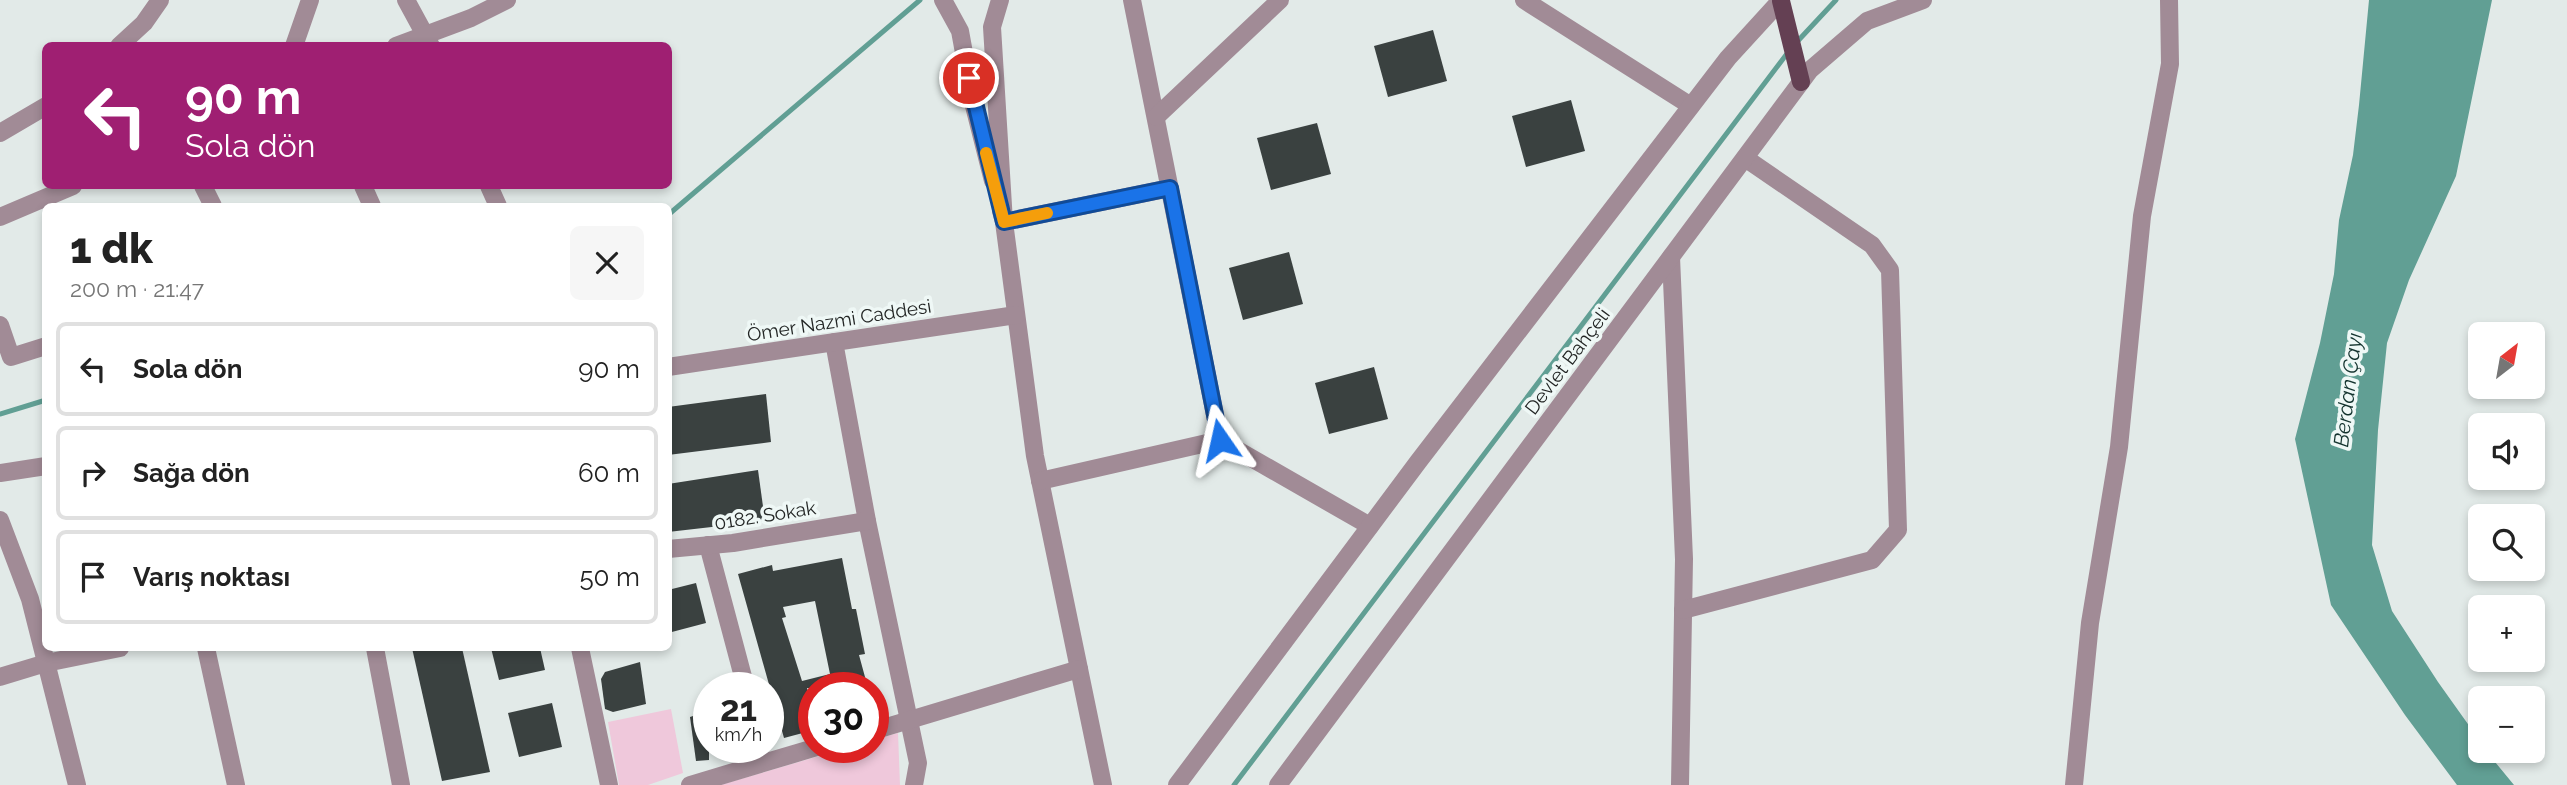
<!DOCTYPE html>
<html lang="tr">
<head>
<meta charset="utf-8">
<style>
  :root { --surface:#fff; --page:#f6f6f6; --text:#222; --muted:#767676; --line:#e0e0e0 }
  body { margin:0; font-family:Raleway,sans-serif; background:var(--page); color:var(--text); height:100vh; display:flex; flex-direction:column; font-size:26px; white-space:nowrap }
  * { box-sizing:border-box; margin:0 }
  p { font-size:23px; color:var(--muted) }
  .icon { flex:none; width:38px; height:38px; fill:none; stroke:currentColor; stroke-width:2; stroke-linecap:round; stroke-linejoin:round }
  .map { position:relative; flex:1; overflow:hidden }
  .sheet { position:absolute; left:42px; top:203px; width:630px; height:448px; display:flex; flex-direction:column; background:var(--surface); border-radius:10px; box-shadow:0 4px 10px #0003 }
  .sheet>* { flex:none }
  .top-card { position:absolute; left:42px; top:42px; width:630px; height:147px; border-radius:10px; box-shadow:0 4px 10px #0003; background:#9f1f72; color:#fff; overflow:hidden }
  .needle { width:46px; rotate:31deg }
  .controls { position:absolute; left:2468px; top:322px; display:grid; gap:14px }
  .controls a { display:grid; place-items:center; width:77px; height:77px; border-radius:10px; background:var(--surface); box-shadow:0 4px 10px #0003; font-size:35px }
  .speed { position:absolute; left:693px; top:672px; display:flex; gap:14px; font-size:35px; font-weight:700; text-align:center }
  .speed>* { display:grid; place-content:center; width:91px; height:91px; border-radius:50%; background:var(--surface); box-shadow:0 4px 10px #0003; line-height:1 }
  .speed small { font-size:18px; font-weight:400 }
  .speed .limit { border:10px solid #d22; background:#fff; color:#111 }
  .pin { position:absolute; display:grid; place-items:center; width:60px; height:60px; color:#fff; margin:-30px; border:4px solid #fff; border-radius:50%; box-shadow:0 2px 7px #0007 }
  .me { position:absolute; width:77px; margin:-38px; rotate:349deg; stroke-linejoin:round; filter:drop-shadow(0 0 5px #0008) }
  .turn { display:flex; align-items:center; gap:24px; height:147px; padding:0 28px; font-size:32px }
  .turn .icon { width:91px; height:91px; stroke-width:2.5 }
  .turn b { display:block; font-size:49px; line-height:60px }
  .round { display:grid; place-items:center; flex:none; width:74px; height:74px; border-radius:10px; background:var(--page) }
  .summary { display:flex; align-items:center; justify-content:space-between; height:119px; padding:0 28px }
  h1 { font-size:42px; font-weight:800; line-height:52px }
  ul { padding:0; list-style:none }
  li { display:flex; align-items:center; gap:21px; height:94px; margin:0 14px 10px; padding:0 14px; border:4px solid var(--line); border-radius:10px }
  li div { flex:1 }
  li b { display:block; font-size:26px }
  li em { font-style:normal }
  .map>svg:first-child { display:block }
</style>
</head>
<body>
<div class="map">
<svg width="2567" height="785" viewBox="0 0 2567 785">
  <rect width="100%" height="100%" fill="#e2eae8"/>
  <g fill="#efc8db">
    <path d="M671 709 683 773 648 785H619L608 722Z"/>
    <path d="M898 733 900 785H720L850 747H873V740Z"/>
  </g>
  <path fill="#619f94" d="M2369 0H2492L2456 176 2409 280 2387 343 2378 430 2372 545 2392 611 2438 682 2480 741V751H2486L2514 785H2457L2405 715 2331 605 2295 439 2320 343 2334 274 2339 220 2353 155 2359 105Z"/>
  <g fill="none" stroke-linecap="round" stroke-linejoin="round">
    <g stroke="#619f94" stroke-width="5">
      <path d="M1795 44 1836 0"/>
      <path d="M668 215 920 0"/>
      <path d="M0 414 46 400"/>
      <path d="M1234 785 1789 51"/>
    </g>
  </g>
  <g fill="#3a4140" fill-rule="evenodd">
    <path d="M1433 30 1447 81 1388 97 1374 46Z"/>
    <path d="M1571 100 1585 151 1526 167 1512 116Z"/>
    <path d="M1317 123 1331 174 1271 190 1257 138Z"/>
    <path d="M1289 252 1303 304 1243 320 1229 268Z"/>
    <path d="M1374 367 1388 419 1329 434 1315 383Z"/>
    <path d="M766 394 771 442 668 455V407Z"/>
    <path d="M758 470 765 521 668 532V484Z"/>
    <path d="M842 558 852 609H856L865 654 859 655 868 688H807L814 715V730L784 738 738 574 772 565 773 571ZM815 601 830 674 802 681 782 618 786 617 783 607Z"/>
    <path d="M696 583 706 623 668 633V590Z"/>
    <path d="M412 648H462L490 772 442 781Z"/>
    <path d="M491 648H540L545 670 499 680Z"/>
    <path d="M640 662 646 704 613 712 605 709 601 679 605 672Z"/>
    <path d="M552 703 562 747 519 757 508 713Z"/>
    <path d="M709 711V760L696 761 690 717Z"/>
  </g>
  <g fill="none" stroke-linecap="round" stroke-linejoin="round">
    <g stroke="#a18b96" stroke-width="18">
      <path d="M406 0 431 46"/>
      <path d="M943 0 960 31 973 102 993 181"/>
      <path d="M1000 0 992 27 1004 222 1035 456 1103 785"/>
      <path d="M1132 0 1220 440"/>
      <path d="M1524 0 1691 106"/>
      <path d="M119 46 144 23 160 0"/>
      <path d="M294 46 310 0"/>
      <path d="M396 46 471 18 507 0"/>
      <path d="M1156 117 1280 0"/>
      <path d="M0 133 46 106"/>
      <path d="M203 186 213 206"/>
      <path d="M363 186 372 206"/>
      <path d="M489 186 498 206"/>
      <path d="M1001 211 1004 222 1170 188"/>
      <path d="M0 217 73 186"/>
      <path d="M1671 257 1684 559 1680 785"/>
      <path d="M0 325 11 357 46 346"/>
      <path d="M834 342 867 521 918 763 914 785"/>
      <path d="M668 367 1016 315"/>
      <path d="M0 473 46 466"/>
      <path d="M1040 481 1220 440 1370 526"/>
      <path d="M0 520 30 599 77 785"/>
      <path d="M708 545 746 688"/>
      <path d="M668 549 733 543 867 521"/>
      <path d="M1683 610 1872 560 1898 530 1890 270 1872 245 1745 158"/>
      <path d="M206 648 236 785"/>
      <path d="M375 648 401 785"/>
      <path d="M580 648 609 785"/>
      <path d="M0 677 46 663 120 648"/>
      <path d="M873 731 1079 669"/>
      <path d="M690 785 817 747"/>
      <path d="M1177 785 1418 462 1728 58 1781 0"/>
      <path d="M1278 785 1810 70 1867 21 1923 0"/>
      <path d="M2074 785 2090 623 2119 447 2142 216 2170 64 2169 0"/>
    </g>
    <path stroke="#644053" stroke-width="18" d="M1781 1 1801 82"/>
  </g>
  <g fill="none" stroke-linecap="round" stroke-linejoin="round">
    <defs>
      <path id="route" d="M969 78 1004 222 1170 188 1220 440"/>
    </defs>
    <use href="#route" stroke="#114b97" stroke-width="18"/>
    <use href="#route" stroke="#1a73e8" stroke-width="12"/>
    <path stroke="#f59e0b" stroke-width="12" d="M986 153 1004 222 1047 213"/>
  </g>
  <g text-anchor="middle" stroke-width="7" stroke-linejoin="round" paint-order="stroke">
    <g font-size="19" fill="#232625" stroke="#eff8f6">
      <text transform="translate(839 320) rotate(-9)" y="7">Ömer Nazmi Caddesi</text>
      <text transform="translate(1567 361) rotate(-53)" y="7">Devlet Bahçeli</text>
      <text transform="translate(765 515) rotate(-9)" y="7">0182. Sokak</text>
    </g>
    <g font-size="21" font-style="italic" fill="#13332e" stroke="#eff8f6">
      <text transform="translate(2348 390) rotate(-83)" y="7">Berdan Çayı</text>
    </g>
  </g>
</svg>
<div class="controls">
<a><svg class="needle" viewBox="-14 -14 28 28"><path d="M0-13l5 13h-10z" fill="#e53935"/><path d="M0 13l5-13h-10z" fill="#767676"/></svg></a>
<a><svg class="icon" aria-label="sound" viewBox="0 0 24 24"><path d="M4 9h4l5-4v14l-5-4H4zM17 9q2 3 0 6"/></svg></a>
<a><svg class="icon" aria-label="search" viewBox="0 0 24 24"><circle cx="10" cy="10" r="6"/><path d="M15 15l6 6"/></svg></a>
<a>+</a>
<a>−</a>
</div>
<div class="speed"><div>21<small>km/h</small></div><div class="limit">30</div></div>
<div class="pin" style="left:969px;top:78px;background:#d93025"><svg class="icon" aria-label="arrive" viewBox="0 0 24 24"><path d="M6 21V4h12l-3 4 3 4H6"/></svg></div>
<svg class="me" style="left:1220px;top:440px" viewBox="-20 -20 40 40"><path d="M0-17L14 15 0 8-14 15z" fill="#1a73e8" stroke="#fff" stroke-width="4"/></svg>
<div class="top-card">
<div class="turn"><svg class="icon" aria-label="left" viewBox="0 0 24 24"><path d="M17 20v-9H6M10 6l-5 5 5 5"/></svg><div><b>90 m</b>Sola dön</div></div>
</div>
<section class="sheet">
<div class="summary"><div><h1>1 dk</h1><p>200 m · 21:47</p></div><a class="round"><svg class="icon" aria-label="close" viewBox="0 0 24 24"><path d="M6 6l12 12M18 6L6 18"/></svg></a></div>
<ul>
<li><svg class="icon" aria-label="left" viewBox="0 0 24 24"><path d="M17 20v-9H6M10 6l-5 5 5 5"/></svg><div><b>Sola dön</b></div><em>90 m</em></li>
<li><svg class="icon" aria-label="right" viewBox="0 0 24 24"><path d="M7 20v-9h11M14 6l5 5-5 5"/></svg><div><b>Sağa dön</b></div><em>60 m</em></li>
<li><svg class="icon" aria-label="arrive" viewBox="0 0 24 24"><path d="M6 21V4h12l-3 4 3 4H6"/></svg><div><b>Varış noktası</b></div><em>50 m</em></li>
</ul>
</section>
</div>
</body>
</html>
